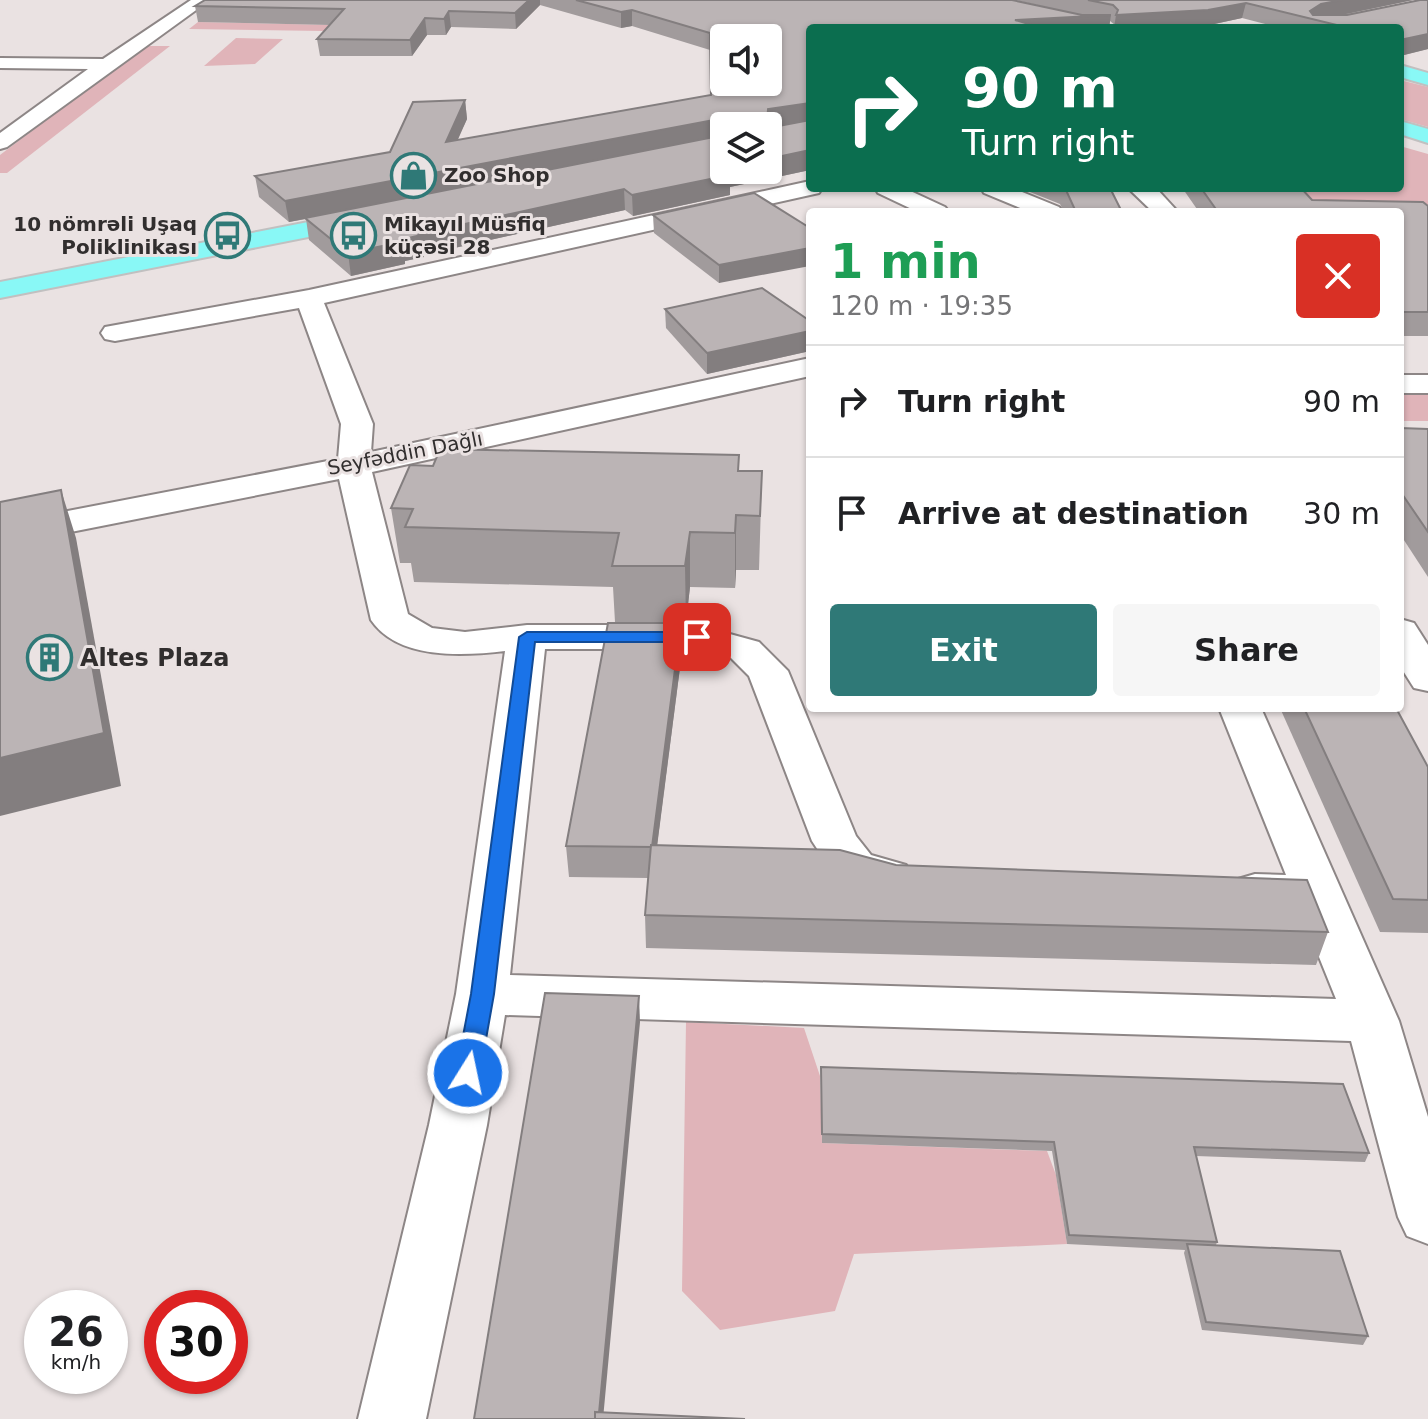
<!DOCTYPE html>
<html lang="en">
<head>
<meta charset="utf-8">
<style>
  :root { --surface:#fff; --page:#f6f6f6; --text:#202124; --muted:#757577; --line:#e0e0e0; --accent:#2f7977 }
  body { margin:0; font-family:"DejaVu Sans",sans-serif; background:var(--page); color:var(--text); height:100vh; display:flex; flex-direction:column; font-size:30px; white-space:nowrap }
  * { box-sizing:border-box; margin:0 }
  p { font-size:26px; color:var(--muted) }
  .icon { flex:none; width:44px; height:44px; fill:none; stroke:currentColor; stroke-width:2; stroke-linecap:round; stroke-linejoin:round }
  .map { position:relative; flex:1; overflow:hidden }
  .sheet { position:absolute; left:806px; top:208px; width:598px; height:504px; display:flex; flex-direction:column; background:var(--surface); border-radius:8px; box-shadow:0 2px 6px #0004 }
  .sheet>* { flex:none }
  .hud { position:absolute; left:806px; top:24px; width:598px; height:168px; border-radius:8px; box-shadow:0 2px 6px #0004; background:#0b6e4f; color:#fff; overflow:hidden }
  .buttons { position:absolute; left:710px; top:24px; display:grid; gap:16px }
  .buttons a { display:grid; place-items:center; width:72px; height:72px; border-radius:8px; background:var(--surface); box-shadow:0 2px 6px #0004; font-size:40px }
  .speed { position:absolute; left:24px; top:1290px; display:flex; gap:16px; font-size:40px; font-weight:700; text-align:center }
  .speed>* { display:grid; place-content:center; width:104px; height:104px; border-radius:50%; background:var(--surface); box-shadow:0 2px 6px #0004; line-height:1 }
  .speed small { font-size:20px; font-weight:400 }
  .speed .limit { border:12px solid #d22; background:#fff; color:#111 }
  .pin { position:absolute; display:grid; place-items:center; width:68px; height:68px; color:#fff; margin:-34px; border-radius:16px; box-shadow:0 4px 12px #0006 }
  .me { position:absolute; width:88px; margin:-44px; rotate:10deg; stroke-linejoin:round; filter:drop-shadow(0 0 6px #0008) }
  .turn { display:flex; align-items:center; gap:28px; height:168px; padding:0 24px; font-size:36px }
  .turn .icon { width:104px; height:104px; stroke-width:2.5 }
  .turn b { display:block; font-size:56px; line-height:68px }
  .round { display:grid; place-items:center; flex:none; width:84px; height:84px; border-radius:8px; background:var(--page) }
  .summary { display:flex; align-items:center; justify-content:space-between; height:136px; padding:0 24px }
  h1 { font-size:48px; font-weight:600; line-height:60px; color:#1e9e55 }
  .primary-button { display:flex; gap:16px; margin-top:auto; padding:16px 24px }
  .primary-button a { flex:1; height:92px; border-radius:8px; background:var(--accent); color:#fff; font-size:32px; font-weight:600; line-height:92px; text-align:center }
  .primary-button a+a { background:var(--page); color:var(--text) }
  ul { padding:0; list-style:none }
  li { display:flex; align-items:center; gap:24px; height:112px; padding:0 24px; border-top:2px solid var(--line) }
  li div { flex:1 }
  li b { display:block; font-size:30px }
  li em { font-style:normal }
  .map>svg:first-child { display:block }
</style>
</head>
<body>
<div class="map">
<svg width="1428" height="1419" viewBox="0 0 1428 1419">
  <rect width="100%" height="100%" fill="#eae2e2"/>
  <g fill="#e0b4b9">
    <path d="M198 22 332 25 324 31 189 29Z"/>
    <path d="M236 38 283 39 255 64 204 66Z"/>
    <path d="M143 46H170L7 173H0V155Z"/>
    <path d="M1400 80 1428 87V127L1400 119Z"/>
    <path d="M1400 146 1428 154V219L1400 212H1302L1256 188H1400Z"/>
    <rect x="1400" y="394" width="28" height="27"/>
    <path d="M686 1022 804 1028 820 1076 822 1143 1047 1151 1056 1175 1067 1244 854 1254 835 1311 720 1330 682 1291Z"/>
  </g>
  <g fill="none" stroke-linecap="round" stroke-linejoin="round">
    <defs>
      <g id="minor">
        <path d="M191 0H210L7 147 0 149V133L88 69 0 68V58L103 59Z"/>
        <path d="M810 181V188H822L819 193 324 303 373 424 371 452 810 358V376L372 472 408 614 432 628 465 632 527 625H697L759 642 788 671 856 836 871 855 906 865 913 877 906 889 889 894 837 879 812 841 749 676 731 658 696 649H545L510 975 1336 999 1300 910 1255 908 1238 903 1231 891 1238 879 1255 874 1286 875 1219 708H1261L1399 1021 1428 1117V1244L1407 1236 1398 1217 1351 1041 505 1015 487 1125 426 1419H358L429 1125 456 994 505 651C463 656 398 660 371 620L339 479 0 546V524L338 459 341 424 299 308 115 341 105 339 101 333 105 327 309 290Z"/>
        <path d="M875 188H904L945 207 949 212H918L878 193Z"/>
        <path d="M981 188H1012L1059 207 1063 212H1030L984 193Z"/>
        <path d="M1128 188H1156L1178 212H1153Z"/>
        <rect x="1400" y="375" width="28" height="18"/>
        <path d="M1400 619 1414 623 1428 645V691L1414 688 1400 666Z"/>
      </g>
      <g id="primary">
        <path d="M1400 65 1428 73V85L1400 77Z"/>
        <path d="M1400 121 1428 129V143L1400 134Z"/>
        <path d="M365 211 374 214 378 219 374 224 0 298V282Z"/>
      </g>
    </defs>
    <use href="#minor" stroke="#8d8686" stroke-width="4"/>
    <use href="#primary" stroke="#c1c0c0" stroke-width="4"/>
    <use href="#minor" fill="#fff" fill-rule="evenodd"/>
    <use href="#primary" fill="#89f8f6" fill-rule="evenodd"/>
  </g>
  <g fill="#a19b9c" fill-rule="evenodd">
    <path d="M205 0H1012L1082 15 1015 0H1413L1342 15 1420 0H1428V49L1400 56V28H1281L1242 18 1205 26 1162 28H1114L1115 25 1110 21 1109 28H810V170L730 187V195L633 216 625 210 423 255 424 257 405 261V264L351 276 309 240 306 219 289 222 259 197 255 176 390 152 413 102 465 100 467 119 457 140 710 95V50L632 26 621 28 540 5 516 29 451 27 446 35H427L412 56H320L317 39 330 25 198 22 195 6ZM724 38H768V82H724ZM724 126H768V170H724Z"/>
    <path d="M1020 188H1126L1112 192 1122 212H1064L1060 204Z"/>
    <path d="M1180 188H1301L1312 200 1428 206V336H1400V212H1199L1183 189Z"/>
    <path d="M653 215 810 228 719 283 654 233Z"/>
    <path d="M665 309 810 321V351L707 374 666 328Z"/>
    <path d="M1400 428 1428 429V577L1400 534Z"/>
    <path d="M739 455V471H762L759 570H736L735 588 690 587 686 622H615L613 587 414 582 411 563H400L391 508Z"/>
    <path d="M681 623 682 652 657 845 896 865 1328 932 1316 965 646 948 645 915 648 878 569 877 566 846Z"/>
    <path d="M1280 708H1396L1428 767V933L1380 932Z"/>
    <path d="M821 1067 1369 1153 1365 1162 1196 1156 1217 1242 1216 1245 1368 1336 1363 1345 1202 1330 1184 1253 1185 1250 1067 1244 1052 1151 822 1143Z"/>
  </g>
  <g fill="#837e7f">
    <path d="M529 0H540V5L516 29 515 13Z"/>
    <path d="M1342 0H1413L1317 20 1310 11 1321 4Z"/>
    <path d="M1246 3 1242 18 1205 26 1162 28H1114L1116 15Z"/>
    <path d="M632 10V26L621 28V12Z"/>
    <path d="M449 11 451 27 446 35 444 19Z"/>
    <path d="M1111 15 1109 28H1014L1015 20Z"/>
    <path d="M425 18 427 35 412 56 410 40Z"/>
    <path d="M1428 34V49L1400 56V40Z"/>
    <path d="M465 100 467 119 448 162 446 142Z"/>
    <path d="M810 103V122L768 128V126H767L768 109Z"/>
    <path d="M724 118 723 137 289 222 285 201Z"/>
    <path d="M810 150V170L730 187V195L633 216 632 195 724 168V170H768V159Z"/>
    <path d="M1101 188H1126L1100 195Z"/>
    <path d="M624 189 625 210 423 255 424 257 405 261V264L351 276 348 253 400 240 419 234Z"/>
    <path d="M810 248V266L719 283V265Z"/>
    <path d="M810 331V351L707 374V353Z"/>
    <path d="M61 490 76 538 121 786 0 816V758Z"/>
    <path d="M736 515V570L735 588V533Z"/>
    <path d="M690 532V587L686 622 685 566Z"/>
    <path d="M681 623 682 652 653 878 652 847Z"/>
    <path d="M639 996 640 1022 603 1419H598Z"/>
  </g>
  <g fill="#bbb4b5" stroke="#837e7f" stroke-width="2" fill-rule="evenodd">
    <path d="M205 0H529L515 13 449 11 444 19 425 18 410 40 317 39 344 9 195 6Z"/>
    <path d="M576 0H1012L1082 15H1111L1015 20 1042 28H810V103L768 109 767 126H727V121L724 118 285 201 255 176 390 152 413 102 465 100 446 142 711 95 710 33 632 10 621 12ZM724 38H768V82H724Z"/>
    <path d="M1088 0H1342L1321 4 1310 11 1313 15H1347L1420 0H1428V34L1400 40V28H1349L1246 3 1208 10 1116 15 1118 10 1113 5Z"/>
    <path d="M810 120V150L768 159V128Z"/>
    <path d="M724 135V168L721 169 730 175 632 195 624 189 419 234 421 235 400 240 402 242 348 253 305 218Z"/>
    <path d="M1065 188H1110L1122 212H1076Z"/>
    <path d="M1201 188H1301L1312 200 1423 202 1428 206V312H1400V212H1218Z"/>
    <path d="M754 193 810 228V248L719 265 653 215Z"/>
    <path d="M762 288 810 321V331L707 353 665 309Z"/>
    <path d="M1400 428 1428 429V532L1400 491Z"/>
    <path d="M440 449 739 455 738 471H762L760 516 736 515 735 533 690 532 685 566H612L619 533 405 527 413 509 391 508 410 465 433 466Z"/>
    <path d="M61 490 104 733 0 758V502Z"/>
    <path d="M608 623H681L652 847 566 846Z"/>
    <path d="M1304 708H1396L1428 767V900L1393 899Z"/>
    <path d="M651 845 840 850 896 865 1307 880 1328 932 645 915Z"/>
    <path d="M545 993 639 996 599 1413 595 1412V1419H474Z"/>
    <path d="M821 1067 1343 1084 1369 1153 1194 1147 1217 1242 1069 1235 1054 1142 822 1134Z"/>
    <path d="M1187 1244 1340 1251 1368 1336 1206 1322Z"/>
    <path d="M595 1412 745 1419H595Z"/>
  </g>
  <path fill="#1a73e8" stroke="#114b97" stroke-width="2" d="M527 632H697L705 637 697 642H535L494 994 480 1073 476 1080 468 1083 459 1080 456 1073 471 994 519 637Z"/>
  <defs>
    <symbol id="shop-ring" viewBox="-11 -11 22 22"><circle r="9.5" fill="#eae2e2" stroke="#2f7977" stroke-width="1.5"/><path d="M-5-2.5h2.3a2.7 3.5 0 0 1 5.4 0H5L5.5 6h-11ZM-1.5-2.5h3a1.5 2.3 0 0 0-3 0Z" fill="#2f7977"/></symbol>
    <symbol id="bus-ring" viewBox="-11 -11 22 22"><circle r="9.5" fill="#eae2e2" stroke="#2f7977" stroke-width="1.5"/><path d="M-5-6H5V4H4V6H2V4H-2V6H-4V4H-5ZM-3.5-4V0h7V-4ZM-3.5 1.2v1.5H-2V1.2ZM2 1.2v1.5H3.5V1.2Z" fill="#2f7977"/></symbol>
    <symbol id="building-ring" viewBox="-11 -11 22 22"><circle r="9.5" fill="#eae2e2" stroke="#2f7977" stroke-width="1.5"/><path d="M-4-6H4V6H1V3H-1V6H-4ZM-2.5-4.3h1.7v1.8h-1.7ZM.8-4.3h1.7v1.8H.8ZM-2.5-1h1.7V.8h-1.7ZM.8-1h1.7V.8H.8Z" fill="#2f7977"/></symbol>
  </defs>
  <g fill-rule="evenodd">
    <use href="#shop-ring" x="388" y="150" width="51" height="51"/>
    <use href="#bus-ring" x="328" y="210" width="51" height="51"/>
    <use href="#bus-ring" x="202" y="210" width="51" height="51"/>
    <use href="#building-ring" x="24" y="632" width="51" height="51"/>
  </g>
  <g text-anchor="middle" stroke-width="6" stroke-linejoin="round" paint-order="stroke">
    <g font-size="20" font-weight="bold" fill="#312e2e" stroke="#eae2e2" text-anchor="start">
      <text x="444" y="182">Zoo Shop</text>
      <text x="197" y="231" text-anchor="end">10 nömrəli Uşaq<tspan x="197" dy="23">Poliklinikası</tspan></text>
      <text x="384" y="231">Mikayıl Müsfiq<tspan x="384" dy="23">küçəsi 28</tspan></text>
    </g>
    <g font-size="20" fill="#312e2e" stroke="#eae2e2">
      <text transform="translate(405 453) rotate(-11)" y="7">Seyfəddin Dağlı</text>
    </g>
    <g font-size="24" font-weight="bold" fill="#312e2e" stroke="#eae2e2" text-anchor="start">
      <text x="80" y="666">Altes Plaza</text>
    </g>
  </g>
</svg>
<div class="buttons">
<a><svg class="icon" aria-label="sound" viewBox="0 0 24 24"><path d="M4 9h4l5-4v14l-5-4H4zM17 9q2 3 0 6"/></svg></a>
<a><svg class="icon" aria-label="layers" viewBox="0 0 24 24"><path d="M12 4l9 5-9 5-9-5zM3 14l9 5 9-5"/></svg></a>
</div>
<div class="speed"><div>26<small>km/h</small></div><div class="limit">30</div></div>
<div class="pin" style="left:697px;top:637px;background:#d93025"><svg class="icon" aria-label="arrive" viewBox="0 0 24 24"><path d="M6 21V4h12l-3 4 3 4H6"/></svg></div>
<svg class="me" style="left:468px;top:1073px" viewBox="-20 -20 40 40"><circle r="17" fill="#1a73e8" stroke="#fff" stroke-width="3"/><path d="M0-11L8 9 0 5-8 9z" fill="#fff"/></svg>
<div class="hud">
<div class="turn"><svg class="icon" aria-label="right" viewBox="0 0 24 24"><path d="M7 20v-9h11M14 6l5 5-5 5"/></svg><div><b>90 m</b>Turn right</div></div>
</div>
<section class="sheet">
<div class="summary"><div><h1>1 min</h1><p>120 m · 19:35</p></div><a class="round" style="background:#d93025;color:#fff"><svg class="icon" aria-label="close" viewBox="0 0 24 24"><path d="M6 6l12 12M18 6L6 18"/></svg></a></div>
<ul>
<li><svg class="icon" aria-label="right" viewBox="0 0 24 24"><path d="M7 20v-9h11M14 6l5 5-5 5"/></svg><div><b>Turn right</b></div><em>90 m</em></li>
<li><svg class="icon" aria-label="arrive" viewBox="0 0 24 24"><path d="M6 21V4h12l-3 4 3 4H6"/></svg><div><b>Arrive at destination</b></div><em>30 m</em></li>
</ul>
<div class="primary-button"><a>Exit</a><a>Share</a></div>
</section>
</div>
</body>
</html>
